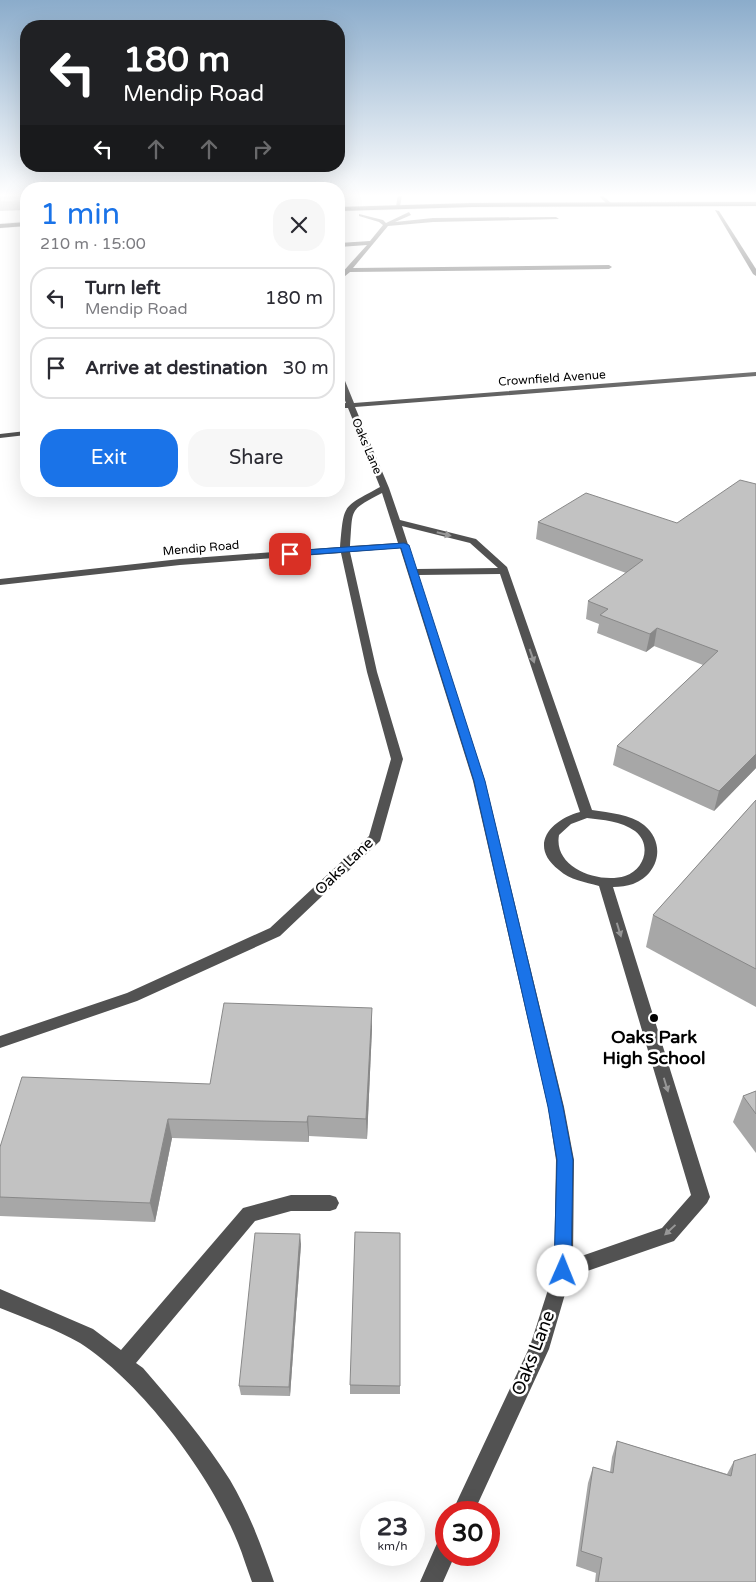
<!DOCTYPE html>
<html lang="en">
<head>
<meta charset="utf-8">
<style>
  :root { --surface:#fff; --page:#f7f7f7; --text:#2b2b33; --muted:#7c7c81; --line:#e1e1e2; --accent:#1a73e8 }
  body { margin:0; font-family:"Varela Round",sans-serif; background:var(--page); color:var(--text); height:100vh; display:flex; flex-direction:column; font-size:19px; white-space:nowrap }
  * { box-sizing:border-box; margin:0 }
  p { font-size:16px; color:var(--muted) }
  .icon { flex:none; width:28px; height:28px; fill:none; stroke:currentColor; stroke-width:2; stroke-linecap:round; stroke-linejoin:round }
  .map { position:relative; flex:1; overflow:hidden }
  .panel { position:absolute; left:20px; top:182px; width:325px; height:315px; display:flex; flex-direction:column; background:var(--surface); border-radius:20px; box-shadow:0 5px 20px #0002 }
  .panel>* { flex:none }
  .guide { position:absolute; left:20px; top:20px; width:325px; height:152px; border-radius:20px; box-shadow:0 5px 20px #0002; background:#202124; color:#fff; overflow:hidden }
  .speed { position:absolute; left:360px; top:1501px; display:flex; gap:10px; font-size:25px; font-weight:700; text-align:center }
  .speed>* { display:grid; place-content:center; width:65px; height:65px; border-radius:50%; background:var(--surface); box-shadow:0 5px 20px #0002; line-height:1 }
  .speed small { font-size:12px; font-weight:400 }
  .speed .limit { border:8px solid #d22; background:#fff; color:#111 }
  .pin { position:absolute; display:grid; place-items:center; width:42px; height:42px; color:#fff; margin:-21px; border-radius:10px; box-shadow:0 2px 8px #0006 }
  .me { position:absolute; width:55px; margin:-28px; rotate:1deg; stroke-linejoin:round; filter:drop-shadow(0 0 4px #0008) }
  .turn { display:flex; align-items:center; gap:18px; height:105px; padding:0 20px; font-size:22px }
  .turn .icon { width:65px; height:65px; stroke-width:2.5 }
  .turn b { display:block; font-size:35px; line-height:42px }
  .lanes { display:flex; align-items:center; height:48px; padding:0 20px; background:#0003; justify-content:center; gap:25px; direction:ltr }
  .lanes .off { opacity:.35 }
  .round { display:grid; place-items:center; flex:none; width:52px; height:52px; border-radius:20px; background:var(--page) }
  .head { display:flex; align-items:center; justify-content:space-between; height:85px; padding:0 20px }
  h1 { font-size:30px; font-weight:600; line-height:38px; color:var(--accent) }
  .action { display:flex; gap:10px; margin-top:auto; padding:10px 20px }
  .action a { flex:1; height:58px; border-radius:20px; background:var(--accent); color:#fff; font-size:20px; font-weight:600; line-height:58px; text-align:center }
  .action a+a { background:var(--page); color:var(--text) }
  ul { padding:0; list-style:none }
  li { display:flex; align-items:center; gap:15px; height:62px; margin:0 10px 8px; padding:0 10px; border:2px solid var(--line); border-radius:20px }
  li div { flex:1 }
  li b { display:block; font-size:19px }
  li em { font-style:normal }
  .map>svg:first-child { display:block }
</style>
</head>
<body>
<div class="map">
<svg width="756" height="1582" viewBox="0 0 756 1582">
  <rect width="100%" height="100%" fill="#fff"/>
  <g fill="none" stroke-linecap="round" stroke-linejoin="round">
    <defs>
      <g id="highway">
        <path d="M756 202V206L472 207 339 211V207L472 203Z"/>
        <path d="M26 222V226L0 228V224Z"/>
      </g>
    </defs>
    <use href="#highway" stroke="#dbdbdb" stroke-width="1"/>
    <g fill="#525252" fill-rule="evenodd">
      <path d="M398 195H402L400 206 398 207 396 206Z"/>
      <path d="M598 195H602L611 203 607 204Z"/>
      <path d="M715 210 719 211 756 269V276L753 274Z"/>
      <path d="M409 212 411 215 395 222 433 218 556 217 559 219 433 222 388 226 353 268 609 265 612 267 609 269 350 272 339 281V276L367 245 339 247V243L370 241 383 225 379 222 359 216V214L383 220 386 223Z"/>
      <path d="M756 372V376L355 407 389 488 400 520 476 539 507 567 592 810C610 813 630 814 644 825 667 844 658 875 633 884 627 886 620 887 613 887L710 1197 707 1203 674 1241 570 1277 549 1349 474 1512H452L530 1346 554 1271 556 1160 548 1107 473 781 400 548 350 552 377 672 403 759 380 841 280 936 137 1001 0 1048V1036L127 993 270 928 369 836 391 759 367 672 341 553 180 565 0 585V579L180 559 340 547C344 503 342 508 380 487L348 408H339V404L346 403 339 384V374L343 376 354 403ZM382 493 398 543 350 546C353 508 348 511 382 493ZM402 526 470 543 498 568 416 569ZM500 574 580 812C550 820 528 846 559 870 570 880 585 882 599 886L691 1195 662 1228 573 1259 574 1160 564 1107 485 781 418 575ZM587 818C603 820 621 821 635 831 652 844 645 870 625 876 599 884 553 868 559 835L571 824Z"/>
      <path d="M26 431V435L0 438V434Z"/>
      <path d="M291 1195H330L336 1197 339 1203 336 1209 330 1211H291L255 1221 136 1363 143 1368C174 1404 205 1440 230 1480 249 1512 262 1547 274 1582H252C247 1569 243 1555 238 1543 211 1475 141 1382 80 1343 58 1330 24 1318 0 1308V1289L93 1329 121 1350 243 1208Z"/>
      <path d="M446 1538V1555H455L443 1582H420L438 1541Z"/>
    </g>
    <use href="#highway" fill="#000" fill-rule="evenodd"/>
  </g>
  <g fill="#a7a7a7">
    <path d="M756 484V768L714 811 613 765 617 746 703 665 654 646 646 652 597 633 599 624 586 619 588 601 626 573 536 539 538 522 677 523Z"/>
    <path d="M756 800V1007L646 947 653 915Z"/>
    <path d="M372 1028 367 1139 309 1136V1142L172 1138 155 1222 0 1216V1147L210 1084Z"/>
    <path d="M756 1091V1153L733 1122 743 1096Z"/>
    <path d="M400 1233V1394H350V1385Z"/>
    <path d="M301 1244 290 1396 241 1395 239 1386Z"/>
    <path d="M617 1441 727 1474 734 1461 756 1582H595L596 1573 576 1566 588 1483 593 1467 610 1472 612 1457Z"/>
  </g>
  <g fill="#888">
    <path d="M0 195H25L26 199 0 201Z"/>
    <path d="M26 201V210L0 211V202Z"/>
    <path d="M657 628 654 646 646 652 650 634Z"/>
    <path d="M756 754V768L714 811 719 791Z"/>
    <path d="M372 1008V1028L367 1139 366 1119Z"/>
    <path d="M308 1116 309 1136V1142L307 1122Z"/>
    <path d="M168 1119 172 1138 155 1222 150 1203Z"/>
    <path d="M300 1234 301 1244 290 1396 289 1387Z"/>
  </g>
  <g fill="#c2c2c2" stroke="#888">
    <path d="M25 195H26V201L0 202V196H24Z"/>
    <path d="M740 480 756 484V754L719 791 617 746 718 651 657 628 650 634 600 615 608 609 588 601 643 560 538 522 586 493 677 523Z"/>
    <path d="M756 800V969L653 915Z"/>
    <path d="M224 1003 372 1008 366 1119 308 1116 307 1122 168 1119 150 1203 0 1197V1147L22 1077 210 1084Z"/>
    <path d="M756 1091V1114L743 1096Z"/>
    <path d="M355 1232 400 1233V1386L350 1385Z"/>
    <path d="M255 1233 300 1234 289 1387 239 1386Z"/>
    <path d="M617 1441 731 1476 734 1461 756 1454V1582H598L602 1558 581 1551 593 1467 613 1473Z"/>
  </g>
  <defs><path id="oneway-solid" d="M-6-.8H1V-3.2L6.5 0L1 3.2V.8H-6Z" transform="scale(1.25)"/></defs>
  <g fill="#979797">
    <use href="#oneway-solid" transform="translate(444 534) rotate(14)"/>
    <use href="#oneway-solid" transform="translate(532 656) rotate(71)"/>
    <use href="#oneway-solid" transform="translate(619 930) rotate(73)"/>
    <use href="#oneway-solid" transform="translate(666 1085) rotate(73)"/>
    <use href="#oneway-solid" transform="translate(670 1230) rotate(137)"/>
  </g>
  <linearGradient id="sky" x2="0" y2="1"><stop stop-color="#8baccb"/><stop offset="0.47" stop-color="#fff"/><stop offset="1" stop-color="#fff" stop-opacity="0"/></linearGradient>
  <rect width="756" height="416" fill="url(#sky)"/>
  <path fill="#1a73e8" stroke="#114b97" d="M404 543 409 545 485 781 563 1107 573 1160 571 1271 569 1277 563 1279 557 1277 554 1271 557 1160 548 1107 474 781 401 548 290 556 286 554 290 551Z"/>
  <circle fill="#000" stroke="#fff" stroke-width="2" cx="654" cy="1018" r="5"/>
  <g text-anchor="middle" stroke-width="5" stroke-linejoin="round" paint-order="stroke">
    <g font-size="12" fill="#000" stroke="#fff">
      <text transform="translate(552 378) rotate(-4)" y="4">Crownfield Avenue</text>
      <text transform="translate(367 446) rotate(67)" y="4">Oaks Lane</text>
      <text transform="translate(201 548) rotate(-5)" y="4">Mendip Road</text>
    </g>
    <g font-size="15" fill="#000" stroke="#fff">
      <text transform="translate(344 866) rotate(-44)" y="5">Oaks Lane</text>
    </g>
    <g font-size="18" font-weight="bold" fill="#000" stroke="#fff">
      <text x="654" y="1043">Oaks Park<tspan x="654" dy="21">High School</tspan></text>
    </g>
    <g font-size="18" fill="#000" stroke="#fff">
      <text transform="translate(533 1353) rotate(-69)" y="6">Oaks Lane</text>
    </g>
  </g>
</svg>
<div class="speed"><div>23<small>km/h</small></div><div class="limit">30</div></div>
<div class="pin" style="left:290px;top:554px;background:#d93025"><svg class="icon" aria-label="arrive" viewBox="0 0 24 24"><path d="M6 21V4h12l-3 4 3 4H6"/></svg></div>
<svg class="me" style="left:563px;top:1271px" viewBox="-20 -20 40 40"><circle r="19" fill="#fff"/><path d="M0-13L10 11 0 6-10 11z" fill="#1a73e8"/></svg>
<div class="guide">
<div class="turn"><svg class="icon" aria-label="left" viewBox="0 0 24 24"><path d="M17 20v-9H6M10 6l-5 5 5 5"/></svg><div><b>180 m</b>Mendip Road</div></div>
<div class="lanes"><svg class="icon" aria-label="left" viewBox="0 0 24 24"><path d="M17 20v-9H6M10 6l-5 5 5 5"/></svg><svg class="icon off" aria-label="ahead" viewBox="0 0 24 24"><path d="M12 20V5M6 11l6-6 6 6"/></svg><svg class="icon off" aria-label="ahead" viewBox="0 0 24 24"><path d="M12 20V5M6 11l6-6 6 6"/></svg><svg class="icon off" aria-label="right" viewBox="0 0 24 24"><path d="M7 20v-9h11M14 6l5 5-5 5"/></svg></div>
</div>
<section class="panel">
<div class="head"><div><h1>1 min</h1><p>210 m · 15:00</p></div><a class="round"><svg class="icon" aria-label="close" viewBox="0 0 24 24"><path d="M6 6l12 12M18 6L6 18"/></svg></a></div>
<ul>
<li><svg class="icon" aria-label="left" viewBox="0 0 24 24"><path d="M17 20v-9H6M10 6l-5 5 5 5"/></svg><div><b>Turn left</b><p>Mendip Road</p></div><em>180 m</em></li>
<li><svg class="icon" aria-label="arrive" viewBox="0 0 24 24"><path d="M6 21V4h12l-3 4 3 4H6"/></svg><div><b>Arrive at destination</b></div><em>30 m</em></li>
</ul>
<div class="action"><a>Exit</a><a>Share</a></div>
</section>
</div>
</body>
</html>
